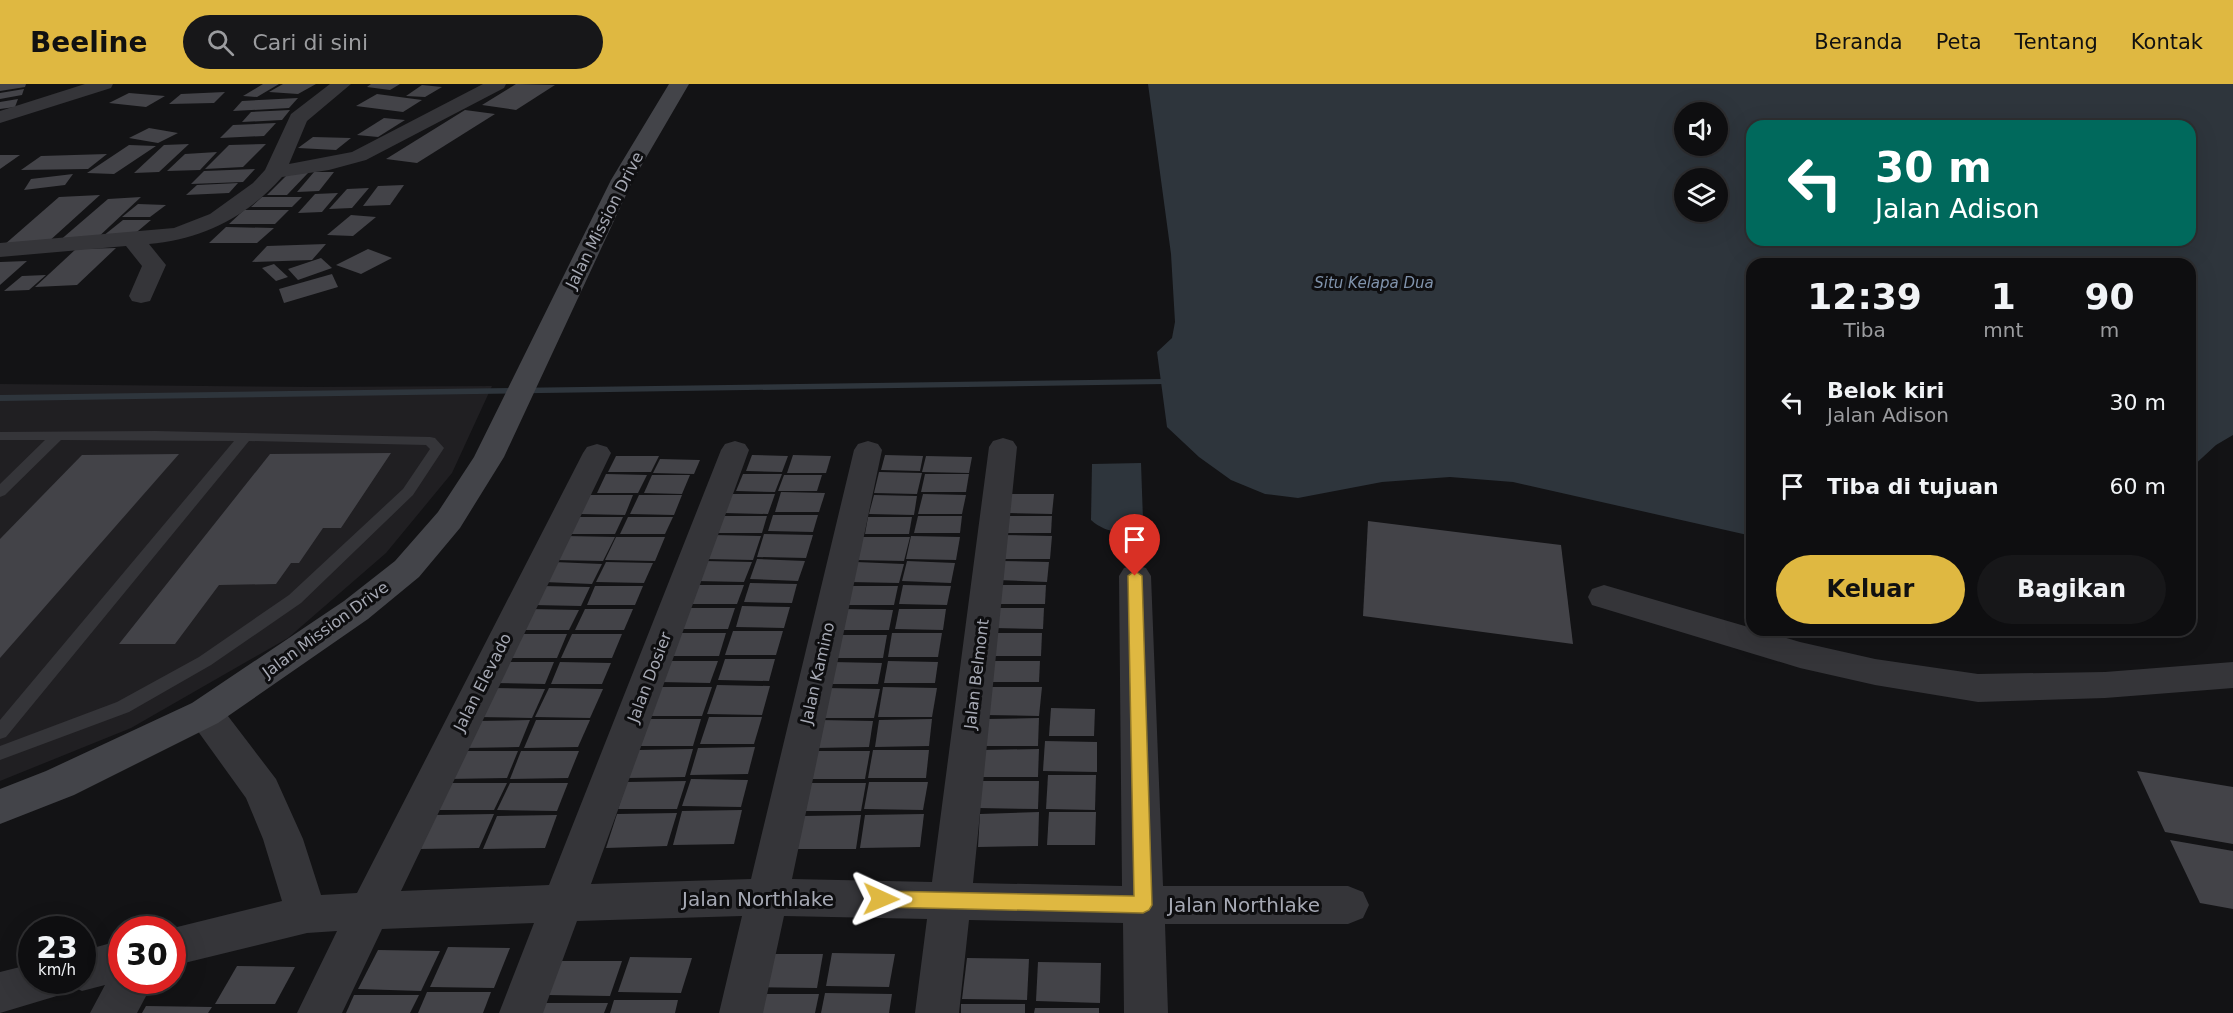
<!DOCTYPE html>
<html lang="id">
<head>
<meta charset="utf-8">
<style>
  :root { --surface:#0e0e10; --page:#171719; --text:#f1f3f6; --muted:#9b9c9f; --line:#2e2e30; --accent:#dfb841 }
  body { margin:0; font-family:"DejaVu Sans",sans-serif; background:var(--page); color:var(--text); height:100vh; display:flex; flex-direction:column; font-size:22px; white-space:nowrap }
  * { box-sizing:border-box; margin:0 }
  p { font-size:20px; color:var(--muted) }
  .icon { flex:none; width:33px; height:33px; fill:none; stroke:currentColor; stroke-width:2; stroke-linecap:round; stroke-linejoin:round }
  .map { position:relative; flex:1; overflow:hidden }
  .panel { position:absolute; left:1746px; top:174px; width:450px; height:378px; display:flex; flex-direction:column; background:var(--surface); border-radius:18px; box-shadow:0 6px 24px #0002,0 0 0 2px var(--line) }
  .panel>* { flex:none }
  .guide { position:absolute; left:1746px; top:36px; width:450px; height:126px; border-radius:18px; box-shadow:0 6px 24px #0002,0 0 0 2px var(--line); background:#00695c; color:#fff; overflow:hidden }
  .buttons { position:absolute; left:1674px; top:18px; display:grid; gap:12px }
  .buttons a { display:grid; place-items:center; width:54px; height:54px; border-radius:50%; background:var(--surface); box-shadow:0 6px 24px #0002,0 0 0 2px var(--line); font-size:30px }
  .speed { position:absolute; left:18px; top:832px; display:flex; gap:12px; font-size:30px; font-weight:700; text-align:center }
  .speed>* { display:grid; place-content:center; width:78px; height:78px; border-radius:50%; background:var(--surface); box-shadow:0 6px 24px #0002,0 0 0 2px var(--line); line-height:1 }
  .speed small { font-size:15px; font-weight:400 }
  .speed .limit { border:9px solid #d22; background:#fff; color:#111 }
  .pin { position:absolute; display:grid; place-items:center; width:51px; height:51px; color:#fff; margin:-62px -26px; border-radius:50% 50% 50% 0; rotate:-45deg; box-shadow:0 0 6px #0007 }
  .pin .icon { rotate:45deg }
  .me { position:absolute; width:66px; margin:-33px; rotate:91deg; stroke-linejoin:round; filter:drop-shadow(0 0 4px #0008) }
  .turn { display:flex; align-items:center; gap:21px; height:126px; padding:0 30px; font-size:27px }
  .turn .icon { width:78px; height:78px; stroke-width:2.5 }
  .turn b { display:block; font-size:42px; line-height:51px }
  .eta { display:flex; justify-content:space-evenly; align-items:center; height:102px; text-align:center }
  .eta b { font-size:36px; font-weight:600; line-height:42px }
  .action { display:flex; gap:12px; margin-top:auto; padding:12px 30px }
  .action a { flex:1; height:69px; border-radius:36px; background:var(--accent); color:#111; font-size:24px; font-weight:600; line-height:69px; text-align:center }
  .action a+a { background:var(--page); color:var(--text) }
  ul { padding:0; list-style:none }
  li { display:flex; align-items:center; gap:18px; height:84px; padding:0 30px }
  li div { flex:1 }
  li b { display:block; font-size:22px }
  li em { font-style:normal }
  header { display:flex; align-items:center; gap:36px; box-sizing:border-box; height:84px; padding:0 30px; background:var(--accent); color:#111 }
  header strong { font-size:28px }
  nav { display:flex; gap:33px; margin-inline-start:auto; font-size:21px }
  .search { width:420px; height:54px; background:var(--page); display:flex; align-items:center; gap:15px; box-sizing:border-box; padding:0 21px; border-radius:33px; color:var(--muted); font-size:22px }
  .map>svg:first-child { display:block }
</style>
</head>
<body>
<header>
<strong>Beeline</strong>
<div class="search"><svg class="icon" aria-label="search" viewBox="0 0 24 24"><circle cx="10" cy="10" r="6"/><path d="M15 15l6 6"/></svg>Cari di sini</div>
<nav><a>Beranda</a><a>Peta</a><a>Tentang</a><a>Kontak</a></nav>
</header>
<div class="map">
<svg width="2233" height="929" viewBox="0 0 2233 929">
  <rect width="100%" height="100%" fill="#131315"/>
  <path fill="#201f22" d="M0 300 314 303 492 302 452 389 386 469 288 554 131 644 0 697Z"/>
  <g fill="#2e353c" fill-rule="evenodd">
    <path d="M1148 0H2233V351L2216 361 2190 385V180H1752V452L1513 398 1450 393 1382 398 1298 414 1265 410 1231 396 1199 373 1167 343 1157 268 1172 254 1175 238 1171 170ZM1684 28H1718V62H1684ZM1752 42H2190V156H1752ZM1684 94H1718V128H1684Z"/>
    <path d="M1141 379 1143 436C1127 451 1108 451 1091 436L1092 380Z"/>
  </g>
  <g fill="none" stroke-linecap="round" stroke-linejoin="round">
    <path fill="#2e353c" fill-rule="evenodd" d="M1161 295 1166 298 1165 300 0 317V311Z"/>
  </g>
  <g fill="#434348">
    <path d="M0 0H26L25 3 0 7Z"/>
    <path d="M263 0H279L257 13 243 12Z"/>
    <path d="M283 0H316L298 10 269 8Z"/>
    <path d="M371 0H400L390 6 367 3Z"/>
    <path d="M516 0 555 1 516 26 482 21Z"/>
    <path d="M422 1 442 3 425 13 406 12Z"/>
    <path d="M24 5 22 11 0 15V9Z"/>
    <path d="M225 8 214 19 169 20 181 10Z"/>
    <path d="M129 9 165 12 146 23 109 19Z"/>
    <path d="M377 10 422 16 403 28 356 22Z"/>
    <path d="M298 14 289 24 233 27 242 17Z"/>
    <path d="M18 15 15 23 0 25V18Z"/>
    <path d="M290 26 282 36 242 38 251 28Z"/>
    <path d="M465 26 495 30 417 79 386 75Z"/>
    <path d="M384 34 405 36 378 53 357 51Z"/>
    <path d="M276 39 264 52 220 54 233 41Z"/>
    <path d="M149 44 178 49 158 59 129 54Z"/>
    <path d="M313 53 351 54 336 66 298 64Z"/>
    <path d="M189 60 159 88 134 89 164 61Z"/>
    <path d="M266 60 243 83 205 85 229 61Z"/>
    <path d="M129 61 156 62 114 90 87 89Z"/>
    <path d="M217 68 200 86 167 87 185 70Z"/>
    <path d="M107 70 88 85 21 86 41 72Z"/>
    <path d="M0 71H20L0 85Z"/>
    <path d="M255 85 243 98 191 100 204 87Z"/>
    <path d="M314 88H334L319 107 297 108Z"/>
    <path d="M289 89H308L287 111H267Z"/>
    <path d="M73 90 65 101 24 106 31 95Z"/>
    <path d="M238 99 229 109 186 111 197 101Z"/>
    <path d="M404 101 390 121 363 122 378 102Z"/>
    <path d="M369 104 352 124 329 125 347 105Z"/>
    <path d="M338 109 322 128 298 129 315 110Z"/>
    <path d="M100 111 47 159 4 161 59 113Z"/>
    <path d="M141 113 94 157 58 158 108 115Z"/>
    <path d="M262 113H302L292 123H251Z"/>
    <path d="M138 120 166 121 150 133H122Z"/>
    <path d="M244 126H289L275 140H229Z"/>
    <path d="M351 131 376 133 353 152 327 151Z"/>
    <path d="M123 136H151L132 152H103Z"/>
    <path d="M226 143 274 144 257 159H209Z"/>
    <path d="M326 160 312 176 252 178 267 162Z"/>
    <path d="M116 164 77 201 35 203 76 165Z"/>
    <path d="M368 165 392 174 361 190 336 181Z"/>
    <path d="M321 174 332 184 298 196 288 185Z"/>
    <path d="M27 177 0 201V178Z"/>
    <path d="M274 180 288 193 276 197 262 184Z"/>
    <path d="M332 190 338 203 284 219 279 205Z"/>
    <path d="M46 191 29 206 4 207 22 192Z"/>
    <path d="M391 369 341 444H323L299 479H291L276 500 219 501 175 560H119L270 370Z"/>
    <path d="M179 370 0 574V455L82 371Z"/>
    <path d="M752 371 788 372 782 388 746 387Z"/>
    <path d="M793 371 831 372 826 389H787Z"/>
    <path d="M885 371 923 372 920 387 881 386Z"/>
    <path d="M616 372H659L651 388H608Z"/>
    <path d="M926 372 972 373 969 389 922 388Z"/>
    <path d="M660 375 700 376 694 390 653 389Z"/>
    <path d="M879 388 922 389 917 410 874 409Z"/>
    <path d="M606 390 647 391 638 409H597Z"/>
    <path d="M743 390H782L775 408 736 407Z"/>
    <path d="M925 390H969L966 408H921Z"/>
    <path d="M652 391H690L682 410 644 409Z"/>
    <path d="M784 391H822L817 407H778Z"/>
    <path d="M781 408 825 409 819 428H775Z"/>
    <path d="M732 410H775L768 430 724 429Z"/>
    <path d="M923 410 966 411 962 430H918Z"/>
    <path d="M1011 410H1054L1052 430 1008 429Z"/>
    <path d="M590 411H633L625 431 580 430Z"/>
    <path d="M639 411H682L674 431 630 430Z"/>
    <path d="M874 411 917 412 914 431 869 430Z"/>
    <path d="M773 431H818L813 448 768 447Z"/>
    <path d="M723 432H767L762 449H716Z"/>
    <path d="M918 432H962L960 449H914Z"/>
    <path d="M1008 432H1052L1051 449H1006Z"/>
    <path d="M578 433H623L615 450H570Z"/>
    <path d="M628 433H673L665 450H620Z"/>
    <path d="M868 433H912L909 450H865Z"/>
    <path d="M1368 437 1561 461 1573 560 1363 532Z"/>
    <path d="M764 450 813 451 806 474 757 473Z"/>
    <path d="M713 451 761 452 753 476 704 475Z"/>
    <path d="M1003 451 1052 452 1050 475H1000Z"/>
    <path d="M566 452 615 453 603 477 554 476Z"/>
    <path d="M911 452 960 453 956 476 906 475Z"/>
    <path d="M616 453H665L655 477 605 476Z"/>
    <path d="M861 453H910L904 477 855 476Z"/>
    <path d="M757 475 805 477 798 497 750 495Z"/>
    <path d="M705 477 752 478 744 498 696 497Z"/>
    <path d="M907 477 955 479 951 499 902 497Z"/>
    <path d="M1001 477 1049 478 1047 498 998 496Z"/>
    <path d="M554 478 602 480 592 500 544 498Z"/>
    <path d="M606 478 653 479 644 499 596 498Z"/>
    <path d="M856 478 904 480 899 499 850 498Z"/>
    <path d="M750 499 797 500 792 519 744 518Z"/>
    <path d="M696 501H744L737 520H689Z"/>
    <path d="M903 501 951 502 947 521 899 520Z"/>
    <path d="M999 501H1046L1045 520H996Z"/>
    <path d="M543 502 590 503 581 522 533 521Z"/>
    <path d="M595 502H643L635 521H587Z"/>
    <path d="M851 502H898L894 521H846Z"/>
    <path d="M742 522 790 523 784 544 736 543Z"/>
    <path d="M688 524H735L728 545H680Z"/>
    <path d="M997 524H1044L1043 545 994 544Z"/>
    <path d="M531 525 579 526 569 546H521Z"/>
    <path d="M585 525H633L624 546H575Z"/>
    <path d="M845 525 893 526 889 546H840Z"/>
    <path d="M899 525H946L943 546 895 545Z"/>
    <path d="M733 547H783L776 571H725Z"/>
    <path d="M676 549H726L719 572H668Z"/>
    <path d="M892 549H942L938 573H888Z"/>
    <path d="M992 549H1042L1041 572H989Z"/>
    <path d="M517 550H567L557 574H505Z"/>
    <path d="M572 550H622L612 574H561Z"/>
    <path d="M838 551H887L883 574H832Z"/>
    <path d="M725 575H775L769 597 718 596Z"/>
    <path d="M668 577H718L710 599 660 598Z"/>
    <path d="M888 577 938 578 935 599H884Z"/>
    <path d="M990 577H1040L1039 598H988Z"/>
    <path d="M504 578H554L545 600 493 599Z"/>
    <path d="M560 578 611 579 602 600H551Z"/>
    <path d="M832 578 882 579 878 600H827Z"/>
    <path d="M717 601 770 602 762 631 707 630Z"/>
    <path d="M659 603H712L702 632H648Z"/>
    <path d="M883 603 937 604 932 633H878Z"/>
    <path d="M988 603H1042L1039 632 984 631Z"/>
    <path d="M492 604 545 605 532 634 477 633Z"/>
    <path d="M549 604 603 605 590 634 535 633Z"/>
    <path d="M826 604 880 605 874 634H819Z"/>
    <path d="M1051 624 1095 625 1094 652H1049Z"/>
    <path d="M709 633H762L754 660H700Z"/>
    <path d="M1039 634 1038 662H984L986 635Z"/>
    <path d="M648 635H701L693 662H639Z"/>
    <path d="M932 635 929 662 875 663 879 636Z"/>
    <path d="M530 636 519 663 465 664 477 637Z"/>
    <path d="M536 636H590L578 663 524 664Z"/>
    <path d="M820 636 873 637 869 663 815 664Z"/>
    <path d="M1045 657 1097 658V688L1043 687Z"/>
    <path d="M755 663 748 690 690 691 698 664Z"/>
    <path d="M693 665 685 693 627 694 637 666Z"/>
    <path d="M1039 665 1038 693H980L982 666Z"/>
    <path d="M873 666H929L926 694H868Z"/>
    <path d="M462 667H518L507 694 449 695Z"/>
    <path d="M521 667H579L568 694 510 695Z"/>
    <path d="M813 667H870L865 695H807Z"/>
    <path d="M2137 687 2233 703V760L2165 748Z"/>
    <path d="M1048 691H1096L1095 726 1046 725Z"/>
    <path d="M691 695 748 696 741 723 682 722Z"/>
    <path d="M686 697 677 725H618L627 698Z"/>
    <path d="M982 697H1039L1038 725 978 724Z"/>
    <path d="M869 698H928L923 726 864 725Z"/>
    <path d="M449 699H507L494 726H435Z"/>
    <path d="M510 699H568L557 727 497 726Z"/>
    <path d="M808 699H866L861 727H802Z"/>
    <path d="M742 726 734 760 673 761 682 727Z"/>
    <path d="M1039 728 1038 762 978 763 980 730Z"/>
    <path d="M1049 728H1096L1095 761H1047Z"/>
    <path d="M677 729 667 762 606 764 617 730Z"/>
    <path d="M494 730 479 764 419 765 435 731Z"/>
    <path d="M924 730 920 763 860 764 865 731Z"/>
    <path d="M557 731 545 764 483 765 497 732Z"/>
    <path d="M861 731 856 765H796L803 732Z"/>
    <path d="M2170 756 2233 767V825L2200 819Z"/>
    <path d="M448 863 510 864 494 904 430 903Z"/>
    <path d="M378 866 440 867 421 907 358 905Z"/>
    <path d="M832 869 895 870 889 903 826 902Z"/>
    <path d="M761 870H823L817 904 753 903Z"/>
    <path d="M630 873 692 874 681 909 618 908Z"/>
    <path d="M967 874 1029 875 1027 916 962 915Z"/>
    <path d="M560 877H622L610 912 547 911Z"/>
    <path d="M1038 878 1101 879 1100 919 1036 917Z"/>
    <path d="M237 882 295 883 275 920H215Z"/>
    <path d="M427 908H491L483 929H418Z"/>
    <path d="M825 909 892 910 889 929H821Z"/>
    <path d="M752 910H819L815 929H747Z"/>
    <path d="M354 911H419L410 929H346Z"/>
    <path d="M614 916H678L675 929H610Z"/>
    <path d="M542 919H608L604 929H538Z"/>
    <rect x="961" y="920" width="64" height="9"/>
    <path d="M146 922 212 923 208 929H142Z"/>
    <path d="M1035 924H1099V929H1034Z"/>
  </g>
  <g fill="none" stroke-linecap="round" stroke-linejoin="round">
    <path fill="#353539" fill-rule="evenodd" d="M155 347 430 353 435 354 444 364 413 411 301 519 211 581 129 628 0 676V662L117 618 199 573 289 511 403 405 430 365 426 361 249 357 6 653 0 655V636L234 357 61 356 5 411 0 413V400L45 356H0V348Z"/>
    <g fill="#353539" fill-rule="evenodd">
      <path d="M85 0H113L111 4 0 39V27Z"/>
      <path d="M330 0H351L307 37 289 80 352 68 483 0H506L504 4 366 76 329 86 282 93C247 133 201 156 149 160L166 181 150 217 141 219 132 217 129 212 142 182 126 162 0 173V159L174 144 210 130 253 99 265 86 291 30Z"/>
      <path d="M1003 354 1013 357 1017 363 973 799 1122 802 1119 492 1124 484 1135 481 1146 484 1151 492 1163 802H1348L1363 808 1369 821 1363 834 1348 840H1165L1168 929H1124L1123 839 969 836 959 929H915L927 835 784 832 763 929H719L742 832 577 837 543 929H499L534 839 382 845 342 929H297L337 847 307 849 172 882V846H165L282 817 263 755 246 714 192 639 187 629 192 619 205 615 218 619 276 695 303 755 321 811 357 809 583 369 587 363 597 360 607 363 611 369 401 807 549 801 721 366 725 360 735 357 745 360 749 366 591 800 751 795 854 366 858 360 868 357 878 360 882 366 792 795 932 798 989 363 993 357Z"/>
      <path d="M1604 501 1800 558 1875 575 1978 590 2105 588 2233 578V604L2105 614 1978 618 1875 601 1800 584 1592 521 1588 513 1592 505Z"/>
      <path d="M122 856V897H154L137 929H90L105 901 82 907 66 899 60 911 0 929V888L32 880V897H82V867Z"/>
    </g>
    <path fill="#434449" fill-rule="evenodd" d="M669 0H689L633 96 504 373 460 444 419 493 368 535 218 639 74 711 0 740V705L46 687 192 619 344 517 395 477 438 428 474 373 611 96Z"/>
  </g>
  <path fill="#dfb841" stroke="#91782a" stroke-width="1.5" d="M1135 487 1142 492 1152 821 1149 826 1143 829 881 823 875 821 872 815 875 809 881 807 1134 812 1128 492Z"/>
  <g text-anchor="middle" stroke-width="6" stroke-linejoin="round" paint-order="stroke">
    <g font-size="15" font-style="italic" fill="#8093ac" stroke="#0e0e10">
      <text x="1374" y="204">Situ Kelapa Dua</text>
    </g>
    <g font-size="16" fill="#a6a9b4" stroke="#0e0e10">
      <text transform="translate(604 136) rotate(-63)" y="6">Jalan Mission Drive</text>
      <text transform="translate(325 545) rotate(-36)" y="6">Jalan Mission Drive</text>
      <text transform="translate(817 589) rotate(-77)" y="6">Jalan Kamino</text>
      <text transform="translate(976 590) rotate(-83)" y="6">Jalan Belmont</text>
      <text transform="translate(649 593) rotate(-69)" y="6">Jalan Dosier</text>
      <text transform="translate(482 598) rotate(-63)" y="6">Jalan Elevado</text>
    </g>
    <g font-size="20" fill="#a6a9b4" stroke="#0e0e10">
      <text x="758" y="822">Jalan Northlake</text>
      <text x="1244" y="828">Jalan Northlake</text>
    </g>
  </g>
</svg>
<div class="buttons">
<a><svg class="icon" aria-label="sound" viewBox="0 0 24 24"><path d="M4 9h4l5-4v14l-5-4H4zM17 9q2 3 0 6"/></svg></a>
<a><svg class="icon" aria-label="layers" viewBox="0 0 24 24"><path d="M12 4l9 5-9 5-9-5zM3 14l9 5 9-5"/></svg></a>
</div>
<div class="speed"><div>23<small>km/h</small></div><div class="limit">30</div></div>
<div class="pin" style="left:1135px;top:492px;background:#d93025"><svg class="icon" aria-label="arrive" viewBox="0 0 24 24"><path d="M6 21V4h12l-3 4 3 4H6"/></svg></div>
<svg class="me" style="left:881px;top:815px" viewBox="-20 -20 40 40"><path d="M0-17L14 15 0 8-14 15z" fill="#dfb841" stroke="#fff" stroke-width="4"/></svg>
<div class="guide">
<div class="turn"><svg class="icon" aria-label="left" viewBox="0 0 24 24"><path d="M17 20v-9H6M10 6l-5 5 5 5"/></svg><div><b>30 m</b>Jalan Adison</div></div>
</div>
<section class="panel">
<div class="eta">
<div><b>12:39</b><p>Tiba</p></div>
<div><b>1</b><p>mnt</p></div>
<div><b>90</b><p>m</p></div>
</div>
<ul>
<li><svg class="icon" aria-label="left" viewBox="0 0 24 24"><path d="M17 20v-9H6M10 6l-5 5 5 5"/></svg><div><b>Belok kiri</b><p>Jalan Adison</p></div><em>30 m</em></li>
<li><svg class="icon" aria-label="arrive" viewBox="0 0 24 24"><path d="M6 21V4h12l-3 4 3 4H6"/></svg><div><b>Tiba di tujuan</b></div><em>60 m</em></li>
</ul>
<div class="action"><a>Keluar</a><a>Bagikan</a></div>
</section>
</div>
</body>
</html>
